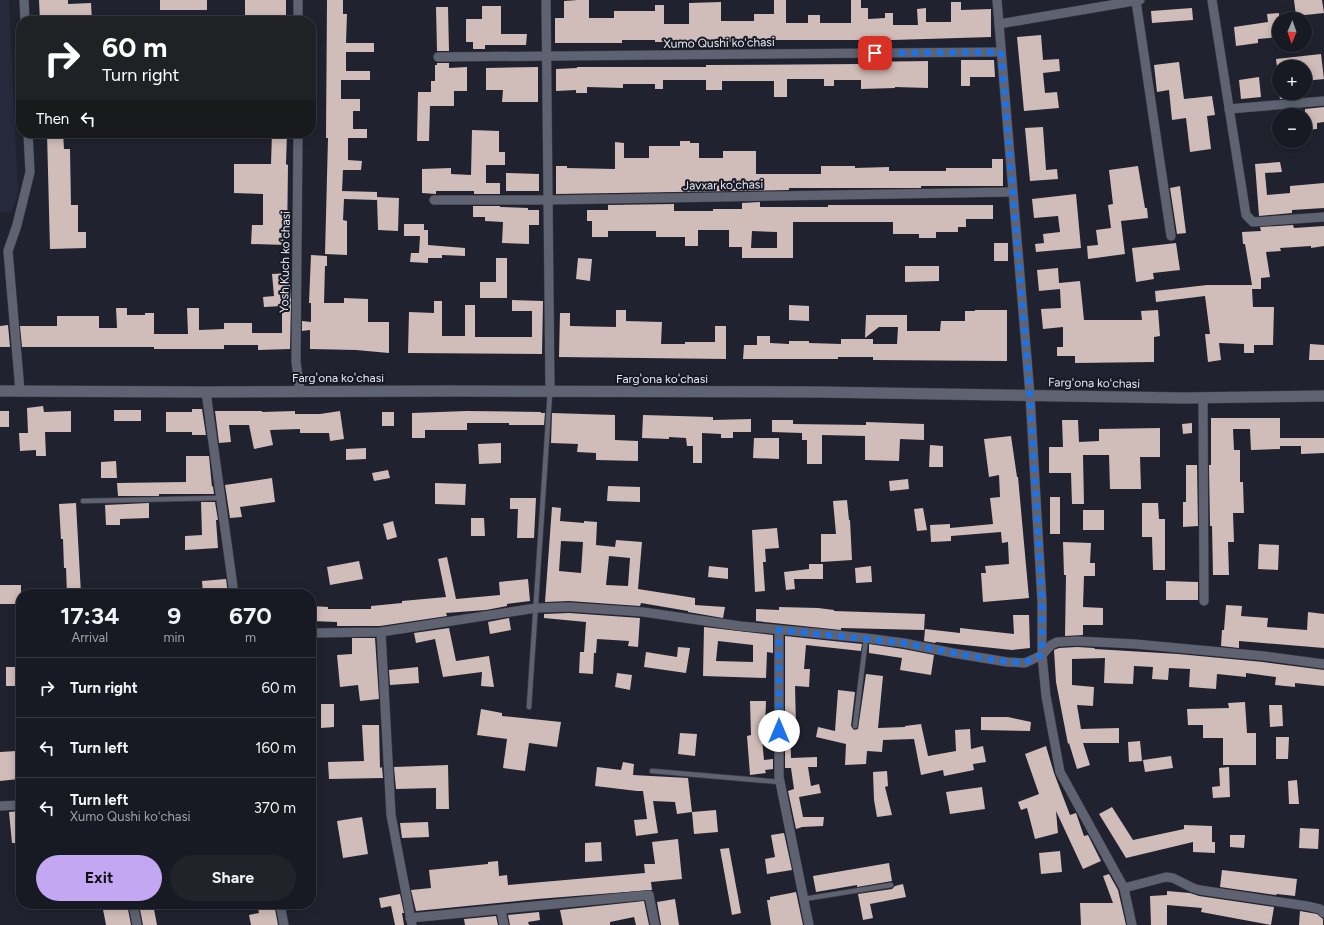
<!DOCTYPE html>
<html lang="en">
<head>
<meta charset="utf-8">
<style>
  :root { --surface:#181a23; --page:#21232b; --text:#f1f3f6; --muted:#9fa1a6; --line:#363841; --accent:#c3a7f2 }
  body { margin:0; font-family:Figtree,sans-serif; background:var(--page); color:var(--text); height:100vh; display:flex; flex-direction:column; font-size:15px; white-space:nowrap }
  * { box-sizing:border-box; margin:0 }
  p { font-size:13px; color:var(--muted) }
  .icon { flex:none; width:22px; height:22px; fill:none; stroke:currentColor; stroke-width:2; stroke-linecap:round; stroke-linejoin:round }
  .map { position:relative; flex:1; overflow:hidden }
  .side { position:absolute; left:16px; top:589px; width:300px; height:320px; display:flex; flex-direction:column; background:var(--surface); border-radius:16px; box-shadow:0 2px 10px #0003,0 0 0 1px var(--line) }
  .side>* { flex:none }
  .top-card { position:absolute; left:16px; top:16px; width:300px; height:122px; border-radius:16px; box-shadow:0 2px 10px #0003,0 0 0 1px var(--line); background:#202124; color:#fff; overflow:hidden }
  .needle { width:26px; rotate:182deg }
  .tools { position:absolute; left:1272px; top:12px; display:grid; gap:8px }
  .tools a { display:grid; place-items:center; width:40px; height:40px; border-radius:50%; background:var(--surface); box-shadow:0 2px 10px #0003,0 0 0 1px var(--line); font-size:20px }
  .pin { position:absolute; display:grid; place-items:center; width:34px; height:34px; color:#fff; margin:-17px; border-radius:8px; box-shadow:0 2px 6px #0006 }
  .me { position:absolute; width:44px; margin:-22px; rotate:0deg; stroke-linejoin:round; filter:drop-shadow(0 0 3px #0008) }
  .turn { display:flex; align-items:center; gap:14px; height:84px; padding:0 20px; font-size:18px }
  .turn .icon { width:52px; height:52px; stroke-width:2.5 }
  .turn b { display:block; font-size:28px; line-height:34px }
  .then { display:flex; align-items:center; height:38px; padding:0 20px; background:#0003; gap:8px; font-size:15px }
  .eta { display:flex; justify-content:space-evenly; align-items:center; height:68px; text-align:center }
  .eta b { font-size:24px; font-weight:700; line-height:28px }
  .cta { display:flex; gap:8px; margin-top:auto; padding:8px 20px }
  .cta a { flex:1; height:46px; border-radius:24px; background:var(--accent); color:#111; font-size:16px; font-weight:700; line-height:46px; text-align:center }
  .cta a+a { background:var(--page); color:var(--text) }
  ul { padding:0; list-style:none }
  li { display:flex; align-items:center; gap:12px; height:60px; padding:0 20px; border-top:1px solid var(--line) }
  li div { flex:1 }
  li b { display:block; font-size:15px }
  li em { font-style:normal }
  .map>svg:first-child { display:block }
</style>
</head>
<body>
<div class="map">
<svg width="1324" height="925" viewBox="0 0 1324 925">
  <rect width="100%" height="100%" fill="#20222f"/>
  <path fill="#27293c" d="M0 0H9L18 194 11 212 0 213Z"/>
  <g fill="#d0bcb9" fill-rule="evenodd">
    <path d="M39 0H68V4L91 3 92 21H40Z"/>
    <rect x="160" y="0" width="47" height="10"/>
    <rect x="245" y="0" width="41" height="21"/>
    <path d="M327 0H343V14H347L346 43H374V52H346V71H370V80H341V99H360V111H353V129H367V138H348V160L362 161 361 170H343L342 191 377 192V200L344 199 343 220 347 221V255L325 254 328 138H326Z"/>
    <path d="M578 0H589V18H614V11H655V5H664V24H689V3L721 2V21H754V14H774V0H786V23H808V15H820V23H851V0H861V8H868V19L885 18V13H893V25H918L917 9 926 8V22H951V2H961V10L991 9V37L893 40H754V42H655V40H622V43H555V18H564V1Z"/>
    <path d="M1294 0H1322L1324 13 1296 16Z"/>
    <path d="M482 6H501V34H527L526 45H485V49H473V42H466V19H482Z"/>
    <path d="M436 7H448L449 51H437Z"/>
    <path d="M1192 8 1193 20 1152 23 1151 11Z"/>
    <path d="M1279 13V37L1258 39V43L1236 46 1234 27 1268 22 1267 14Z"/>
    <path d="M1041 35 1043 60 1059 59 1060 71 1043 73 1045 93 1057 92 1059 108 1024 111 1017 37Z"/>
    <path d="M1321 54 1324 79 1305 81V67H1277L1276 59Z"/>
    <path d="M961 60H994L995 77H970V86H961Z"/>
    <path d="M928 61V88L895 87V88L861 89V80H834V86H824V79H787V97H774V81H722V90H706V80H663V89H655V84H623V88L587 87V93H576V90L556 91V69L577 68V67H706V65L861 64V62Z"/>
    <path d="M1179 62 1184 99 1212 96 1215 115 1207 116 1211 149 1190 152 1186 118 1172 120 1169 90 1157 92 1154 65Z"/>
    <path d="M437 63H449V68L467 67V91H454V106H430L429 141H417L418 92H431V81H435V65H437Z"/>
    <path d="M538 67V102H502L503 90H486V68Z"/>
    <path d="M1259 77 1261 97 1241 99 1239 80Z"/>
    <path d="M1279 93H1300V97L1280 99Z"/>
    <path d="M1324 107V122L1317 123V129L1305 130V109Z"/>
    <path d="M1301 109 1302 115H1282L1281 111Z"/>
    <path d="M1043 127 1046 170 1057 169 1058 179 1030 181 1025 128Z"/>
    <path d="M472 130 499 131V152H505V165H486V183H500V194H474V191H436V194L422 193V169L451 168V174L471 175Z"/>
    <path d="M47 133H63L64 149H70L71 205H78V232H86V248L50 249Z"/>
    <path d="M272 133H287L286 164 288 165 287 245 251 244 252 225H263V194L234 193V164H271Z"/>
    <path d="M680 141H690V143H699V158H723V151H756V174H821V166H855V168L889 167V171H946V168H992V159H1003V186H921V188H789V190L556 194V166H567V168L615 169V142L624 143V158H649V146H680Z"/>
    <path d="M1280 162 1282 172 1265 173 1267 195 1290 193V186L1324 183V208L1292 210V213L1259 216 1255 164Z"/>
    <path d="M1138 166 1145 208H1147L1148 218 1121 221 1125 254 1088 259 1087 246 1098 245 1096 230 1111 228 1108 205 1113 204 1109 170Z"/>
    <path d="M506 173 539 174V191H506Z"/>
    <path d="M1180 186 1186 233 1177 234 1170 188Z"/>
    <path d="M1076 194 1081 248 1036 252 1035 244 1044 243 1043 234 1060 232 1058 216 1034 218 1032 199Z"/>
    <path d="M377 197 399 198 398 231 378 230Z"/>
    <path d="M760 202V207H828V205H993V219H966V227H958V232H936V238H919V234H893V222H793V258H742V247H729V230H698V246H685V237H656V231H608V237H592V221H587V210H608V205L674 204V211H713V209H742V203ZM752 231 777 232V248H751Z"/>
    <path d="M473 206H500V207L528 208V210H539V225H529V244L502 243 503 222 485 221V217H473Z"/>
    <path d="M404 224H424V230H428V245L465 248V256L442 255V258H428V263L410 262 411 253H419L420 236H404Z"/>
    <path d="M1293 225 1294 228 1324 226V246L1311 248V246L1280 248 1281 251 1266 252 1270 277 1261 278V289H1252L1253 307H1274L1273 345H1254V353H1244V344L1219 343 1221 360 1208 362 1205 334H1210L1205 296 1156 302 1155 291 1207 285H1252L1245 244H1243L1242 232 1261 231 1260 227Z"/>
    <rect x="994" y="243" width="14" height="18"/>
    <path d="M1176 243 1180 270 1153 273 1154 279 1136 282 1132 248Z"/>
    <path d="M311 255 327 256V266H325L324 303H344V298L368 299V322H389V353L356 350 310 349V330L302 331V321L311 322V303H309Z"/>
    <path d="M496 258H507V298H480V282H496Z"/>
    <path d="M578 258 592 259 590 281 576 279Z"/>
    <path d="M905 266H939V281L905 282Z"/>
    <path d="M1058 268 1059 283 1080 281 1084 320H1142L1141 311 1158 310 1160 336 1154 337V362L1075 363V356H1057V347H1063V327L1043 329 1041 309 1061 308 1060 289 1039 291 1037 270Z"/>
    <path d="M289 273 291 300 290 349 258 350V345H224V349H154V347H22L20 326H57V316H99V328H117L116 308H127V315H145V313H154V334H188L187 308H199V330L224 329V323H252V333H282V306L264 307 263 297 274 296 272 274Z"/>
    <path d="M512 300 543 301 542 354 408 353 409 312 434 313V301H442V336H465V305H475V337H532V311H512Z"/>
    <path d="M789 305 809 306V321L789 320Z"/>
    <path d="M616 310H626V321L662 322 661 344H685V342H715V326H726V359L559 357 560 313H570V326L616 327Z"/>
    <path d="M975 310H1007V361L873 360V357H838V359H743L744 345H757V336H770V343L789 344V341H809V343L841 344V339H873V344H897L898 327H879L865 338 866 315H907V331H940L941 321H965V311H975Z"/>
    <path d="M8 325 10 347H0V326Z"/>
    <path d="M1310 344 1324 345V360H1309Z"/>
    <path d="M43 406 44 412 71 411V432H45L46 456H36V450L20 451 19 433H28L27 408Z"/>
    <path d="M192 409H202L206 435H192V432H166V412H192Z"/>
    <rect x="114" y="410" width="27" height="11"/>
    <rect x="0" y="411" width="9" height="16"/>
    <path d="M215 411H262V412L295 411V414H320L340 411 344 439 330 441 329 433H300V429L270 430 273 445 254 449 249 425H229L231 442 219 443Z"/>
    <path d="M467 411 541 412V413H545L544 425H509V423H467V430H425V438H412V413Z"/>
    <rect x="382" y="412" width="12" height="14"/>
    <path d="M552 413 615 415V440L638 441V461L596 460V453L577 452 578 444 551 443Z"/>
    <path d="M643 415 713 417V420L751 419V432H733V438H721V434L702 433V463H693V446H687L686 438 669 437V439L642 438Z"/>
    <path d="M1211 418H1280V438H1324V453L1301 454V446H1280V449L1251 450 1250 429H1233L1234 450H1240V482H1243L1244 513H1233L1234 542H1228L1229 575H1213L1212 526H1210L1209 465H1211Z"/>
    <path d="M772 420H793V424L866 425V422L924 424V440L900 439 899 461 865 460V436L822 435V464H807V440H802V433L772 432Z"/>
    <path d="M1062 420H1078L1079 442 1099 441V429L1160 428V457H1140L1141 489H1110L1109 455H1083L1084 504H1072L1071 473H1049V447H1063Z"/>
    <path d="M1192 423V433L1183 434 1182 424Z"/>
    <path d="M1011 436 1017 477H1018L1029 598 983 602 981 573H986L985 566 1009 564 1008 542 1002 543 1001 532 951 536V541L931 542 930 525 950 524V528L993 524 990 498 1000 497 999 475 989 477 984 439Z"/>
    <path d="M754 438H779V459L753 458Z"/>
    <path d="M501 443V463L479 464 478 444Z"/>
    <path d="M930 445 943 446V467H929Z"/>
    <path d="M366 448V459L346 460V449Z"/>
    <path d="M186 456H209L212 487 213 486 214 494H159V496H118L117 483 186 482Z"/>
    <path d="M116 461 117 478H101V462Z"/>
    <path d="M1186 465H1197L1198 526 1183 527V502H1186Z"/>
    <path d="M388 470 390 478 374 481 372 473Z"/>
    <path d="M272 478 275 502 240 507 242 517 230 518 225 485Z"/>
    <path d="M908 479 909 489 890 491 889 481Z"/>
    <path d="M435 483 466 484 465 505 435 504Z"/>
    <path d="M608 486 640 487V502L607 501Z"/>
    <rect x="1050" y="497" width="10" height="37"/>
    <path d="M510 498H536L534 538H517L518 509H510Z"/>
    <path d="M847 500 849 520H850L852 560 821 562V534H836L833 501Z"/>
    <path d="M201 502H215L218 520H216L218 548 185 550V536L202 535Z"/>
    <path d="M76 503 81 594H67L66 568H64L63 539H61L59 504Z"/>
    <path d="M149 503V518L120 519V525H106L105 505Z"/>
    <path d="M1142 503H1158L1159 519H1165V570H1153L1152 537H1142Z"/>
    <path d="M552 507 561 508 560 521 584 523V521L597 522 596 545 615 547 616 540 642 542 638 589 695 598V605L725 607 723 618 688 612V611L641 603 640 606 569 601 545 602ZM561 541 583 542 581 573 559 571ZM609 556 630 558 628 586 606 585Z"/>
    <path d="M923 508 927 530 917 531 914 509Z"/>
    <rect x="1083" y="510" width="21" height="20"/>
    <path d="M471 518H484L485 536H471Z"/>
    <path d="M393 521 397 537 387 540 383 524Z"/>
    <path d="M777 528 779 548 765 549 766 562H763L765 591 755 592 752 530Z"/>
    <path d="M1063 542 1091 543 1090 563H1095V576H1084L1083 607 1103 608V625H1083V635L1065 636 1066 575H1064Z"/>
    <path d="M1259 544 1279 545 1278 570 1258 569Z"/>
    <path d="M447 557 456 599 500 595 499 582 528 579 530 601 507 604V606L486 610 446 613 447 616 380 626H337V622L311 621V606L328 607V609H371V606L402 603V601L446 597 438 559Z"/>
    <path d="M359 561 363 579 330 585 327 567Z"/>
    <path d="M809 564H823V579H794L795 589 786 590 784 572 809 569Z"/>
    <path d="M709 566 728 568V579L708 577Z"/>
    <path d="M871 566 872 582 856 583 855 568Z"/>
    <path d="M226 579 228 594H203L202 581Z"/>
    <path d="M1166 581 1198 582V600H1166Z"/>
    <rect x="0" y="585" width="21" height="19"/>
    <path d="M1226 605 1242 606 1241 616 1268 618 1267 627 1307 630 1308 612 1324 614V648L1239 641V648L1221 646 1222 630H1224Z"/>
    <path d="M779 607 818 608 834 610V611L925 614 924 630 841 628V630L756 621V609L779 610Z"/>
    <path d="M569 613 640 618 638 647 628 646 629 641 597 639 596 653H594L593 674 579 673 580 652H584L586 622 544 618V614Z"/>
    <path d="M1013 615H1029L1030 648 1012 650 936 642 935 643 924 641 925 629 960 633V628L1014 634Z"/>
    <path d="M509 618 511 630 490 634 488 622Z"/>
    <path d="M704 627 773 635V653L767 652 766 678 703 676ZM718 641 753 645V662L716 661Z"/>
    <path d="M449 628 456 661 489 656 494 687 481 686 482 672 443 677 435 639 416 643 414 633Z"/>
    <path d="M785 636 862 644 861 651 806 645 804 669H810L809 687 795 686 796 726H785Z"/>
    <path d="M352 638H375L379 699 360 701 358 685 340 687 337 655 352 654Z"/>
    <path d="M869 644 903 649 934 655 931 675 900 670 902 658 869 653Z"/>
    <path d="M678 647 690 648 686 673 644 667 646 652 677 657Z"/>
    <path d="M1077 647 1094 648 1095 649 1178 654 1263 662 1324 670V686L1295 683V687L1275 685 1276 677 1246 673V677L1217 674 1216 689 1189 687 1190 669 1169 668 1168 680 1152 679 1153 667 1134 666 1133 684 1104 683 1105 658 1072 659V685L1094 687 1093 706 1077 705 1081 729 1119 728V743H1083L1090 765 1077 769 1069 743 1068 744 1056 682 1054 650 1059 648Z"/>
    <rect x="6" y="667" width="15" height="19"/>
    <path d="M418 667 419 683 390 685 389 670Z"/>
    <path d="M617 673 632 675 630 690 615 687Z"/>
    <path d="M866 674 883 676 878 728 905 727V726L921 724 928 756 956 751 955 730 970 729 971 749 983 746 986 762 973 764 974 770 944 776 943 770 921 775 914 739 883 740 882 752 867 751 866 764 845 765 846 744 816 737 818 727 835 731 838 690 855 692 851 726 854 730 858 729Z"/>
    <path d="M750 701H766L765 728H761L764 760 773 759V769L765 770 766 773 750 775 747 736 751 735Z"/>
    <path d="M1245 702 1247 733H1256V765H1223V738H1203V725H1188L1187 709 1229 708 1228 703Z"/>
    <path d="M321 704H334V727L321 728Z"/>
    <path d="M1269 705H1282L1283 726 1270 727Z"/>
    <path d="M481 709 502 713V716L561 722 557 747 529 743 525 771 503 768 507 739 477 735Z"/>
    <path d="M981 717H1008L1031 722 1030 731 981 730Z"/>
    <path d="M362 725H379L380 768 382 767 383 778 329 779 328 762 364 761Z"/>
    <path d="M785 728H790L791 758 817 757V767H808L811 786 819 784 821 793 799 797 803 817H824L823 826 802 827 796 829 788 791 794 789 791 768H785Z"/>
    <path d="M680 733 697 734 695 756 678 754Z"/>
    <path d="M1276 737H1289L1288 759H1276Z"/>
    <path d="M1140 741 1142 761 1129 762 1128 742Z"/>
    <path d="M1046 746 1054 773 1070 815 1076 813 1084 836 1088 835 1101 861 1083 869 1056 811 1058 833 1035 839 1027 808 1021 810 1018 802 1039 794 1025 754Z"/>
    <path d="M16 751 19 779 0 781V752Z"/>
    <path d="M1171 756 1173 768 1145 772 1143 760Z"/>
    <path d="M623 762 634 764 633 775 688 778 692 812 677 814 675 802 653 801 658 833 636 836 634 820 647 819 643 791H637L595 786 597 767 621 770Z"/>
    <path d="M448 765 449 809H436V788L396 789 394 767Z"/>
    <path d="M1229 767 1230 797 1213 798 1212 787 1220 786 1219 768Z"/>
    <path d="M887 771 888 786 885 787 892 815 877 817 874 800 873 772Z"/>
    <path d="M1297 780 1299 804H1289L1288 781Z"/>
    <path d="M982 787 985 809 950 814 946 792Z"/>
    <path d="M1112 807 1133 840 1184 829V825L1212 826V842H1215V853L1193 852V842L1126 858 1099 814Z"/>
    <path d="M716 810 718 832 694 834 692 812Z"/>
    <path d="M21 811V843H12L9 812Z"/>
    <path d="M362 817 368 854 343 858 337 821Z"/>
    <path d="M428 822 429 837 402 838 400 823Z"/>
    <path d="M1300 828 1319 829 1318 849 1299 848Z"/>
    <path d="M784 833 792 870 767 874 765 859 775 857 771 835Z"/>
    <path d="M1230 835H1245L1244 848 1230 847Z"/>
    <path d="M678 839 682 879 651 882 652 890 537 899 416 911 411 890 431 888 429 870 488 864V862L498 861 499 876 507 875 508 885 645 873 644 864H655L652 842Z"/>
    <path d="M601 842 602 861 585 862V843Z"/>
    <path d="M729 848 741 913 732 915 720 849Z"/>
    <path d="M1060 851 1062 872 1041 874 1039 853Z"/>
    <path d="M889 863 892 881 857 887V885L816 892 813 876Z"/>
    <path d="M1222 870 1297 879 1295 896 1277 894 1276 895 1220 887Z"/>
    <path d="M1109 874 1118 890 1126 925H1081L1080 903H1113L1103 876Z"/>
    <path d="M903 884 906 897 870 904 873 918 863 920 858 894 892 889 895 886Z"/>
    <path d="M1167 891 1190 893 1199 896 1274 907 1271 925 1201 912 1202 908 1167 905V925H1151L1150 896 1167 895Z"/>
    <path d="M796 892 803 925H771L767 900H770V897Z"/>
    <path d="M400 894 404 913H402L404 925H395L391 906 381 908 379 898Z"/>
    <path d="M675 899 679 925H661L657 902Z"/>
    <path d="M644 901 649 925H636L634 917 610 922V925H563L560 910Z"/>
    <path d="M102 904H127L131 925H106Z"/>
    <path d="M139 904H153L157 925H143Z"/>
    <path d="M257 904H274L278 925H251L249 915 259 913Z"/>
    <path d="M1300 911 1317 914 1323 919V925H1299Z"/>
    <path d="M539 912 540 920 528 922 529 925H510L508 915Z"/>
    <path d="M496 916 498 925H465L464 919Z"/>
  </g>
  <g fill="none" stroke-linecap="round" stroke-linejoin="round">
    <defs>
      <g id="service">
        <path d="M83 501 220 498"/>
        <path d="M529 707 550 392"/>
        <path d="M855 726 866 638"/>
        <path d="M652 771 780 782"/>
        <path d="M804 899 891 885"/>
      </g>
      <g id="minor">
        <path d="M24 0 25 21"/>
        <path d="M298 0V21"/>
        <path d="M546 0 550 392"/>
        <path d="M997 0 1030 395 1042 602V655L1046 696 1060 772 1124 888 1132 925"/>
        <path d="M1212 0 1246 215 1253 222 1324 217"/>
        <path d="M1136 1 1171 236"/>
        <path d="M999 24 1140 0"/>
        <path d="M438 57 1001 52"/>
        <path d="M1229 109 1324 101"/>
        <path d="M298 133 296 362 300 391"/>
        <path d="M434 200H548L1012 192"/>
        <path d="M20 391 8 251 17 225 30 172 28 133"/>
        <path d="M206 392 234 594"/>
        <path d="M1203 398 1204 601"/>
        <path d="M779 630V777L809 925"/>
        <path d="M381 632 391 815 412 925"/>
        <path d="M311 633 381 632 536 608 569 607 643 612 740 626 866 638 904 643 953 653 1007 662 1025 663 1042 655 1051 645 1057 642 1077 641 1135 644 1264 656 1324 664"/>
        <path d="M0 806 21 805"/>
        <path d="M1124 888 1166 877 1173 878 1193 888 1200 890 1307 906 1320 909 1324 913"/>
        <path d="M133 904 137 925"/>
        <path d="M280 904 284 925"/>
        <path d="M501 910 504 925"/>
        <path d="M410 918 649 895 655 925"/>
      </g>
      <path id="tertiary" d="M0 391 206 392 452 391 818 392 1184 398 1324 396"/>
    </defs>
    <use href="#service" stroke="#3b3c46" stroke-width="6"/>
    <use href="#minor" stroke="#3b3c46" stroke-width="10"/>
    <use href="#tertiary" stroke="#3b3c46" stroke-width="12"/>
    <use href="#service" stroke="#5f6271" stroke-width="4.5"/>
    <use href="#minor" stroke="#5f6271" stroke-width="9"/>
    <use href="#tertiary" stroke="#5f6271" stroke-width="11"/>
  </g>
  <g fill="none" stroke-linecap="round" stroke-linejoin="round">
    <path stroke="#1a73e8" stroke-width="7" stroke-dasharray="0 12.6" d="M779 731V630L904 643 953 653 1007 662H1025L1042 655V602L1030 395 1001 52 875 53"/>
  </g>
  <g text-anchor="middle" stroke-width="4" stroke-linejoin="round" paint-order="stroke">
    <g font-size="12" fill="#e7e9f1" stroke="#171925">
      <text transform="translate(719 43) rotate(-1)" y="4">Xumo Qushi koʻchasi</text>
      <text transform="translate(723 185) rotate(-1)" y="4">Javxar koʻchasi</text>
      <text transform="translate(285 262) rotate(-89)" y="4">Yosh Kuch koʻchasi</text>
      <text x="338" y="382">Fargʻona koʻchasi</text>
      <text x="662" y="383">Fargʻona koʻchasi</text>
      <text transform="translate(1094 383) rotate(1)" y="4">Fargʻona koʻchasi</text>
    </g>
  </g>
</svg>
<div class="tools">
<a><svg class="needle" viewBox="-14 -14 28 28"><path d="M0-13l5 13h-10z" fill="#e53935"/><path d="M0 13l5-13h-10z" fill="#9fa1a6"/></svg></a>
<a>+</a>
<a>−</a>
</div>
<div class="pin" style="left:875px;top:53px;background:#d93025"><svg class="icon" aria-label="arrive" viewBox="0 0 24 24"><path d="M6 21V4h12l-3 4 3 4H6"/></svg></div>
<svg class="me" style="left:779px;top:731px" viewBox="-20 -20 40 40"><circle r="19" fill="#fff"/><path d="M0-13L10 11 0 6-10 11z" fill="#1a73e8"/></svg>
<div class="top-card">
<div class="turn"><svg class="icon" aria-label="right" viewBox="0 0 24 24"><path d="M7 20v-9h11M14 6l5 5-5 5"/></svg><div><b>60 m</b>Turn right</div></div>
<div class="then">Then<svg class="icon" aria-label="left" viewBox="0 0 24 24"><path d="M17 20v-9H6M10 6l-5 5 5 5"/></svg></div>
</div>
<section class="side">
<div class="eta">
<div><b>17:34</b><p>Arrival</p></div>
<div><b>9</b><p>min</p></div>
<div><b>670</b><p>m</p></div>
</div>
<ul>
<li><svg class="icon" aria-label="right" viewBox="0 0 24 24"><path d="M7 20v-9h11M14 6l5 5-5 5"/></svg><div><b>Turn right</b></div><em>60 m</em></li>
<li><svg class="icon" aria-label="left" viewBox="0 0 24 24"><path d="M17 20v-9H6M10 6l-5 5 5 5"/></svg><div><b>Turn left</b></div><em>160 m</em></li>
<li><svg class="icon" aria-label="left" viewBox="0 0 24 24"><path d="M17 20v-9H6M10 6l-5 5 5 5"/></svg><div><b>Turn left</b><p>Xumo Qushi koʻchasi</p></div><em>370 m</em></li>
</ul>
<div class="cta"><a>Exit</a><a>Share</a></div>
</section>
</div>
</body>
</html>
